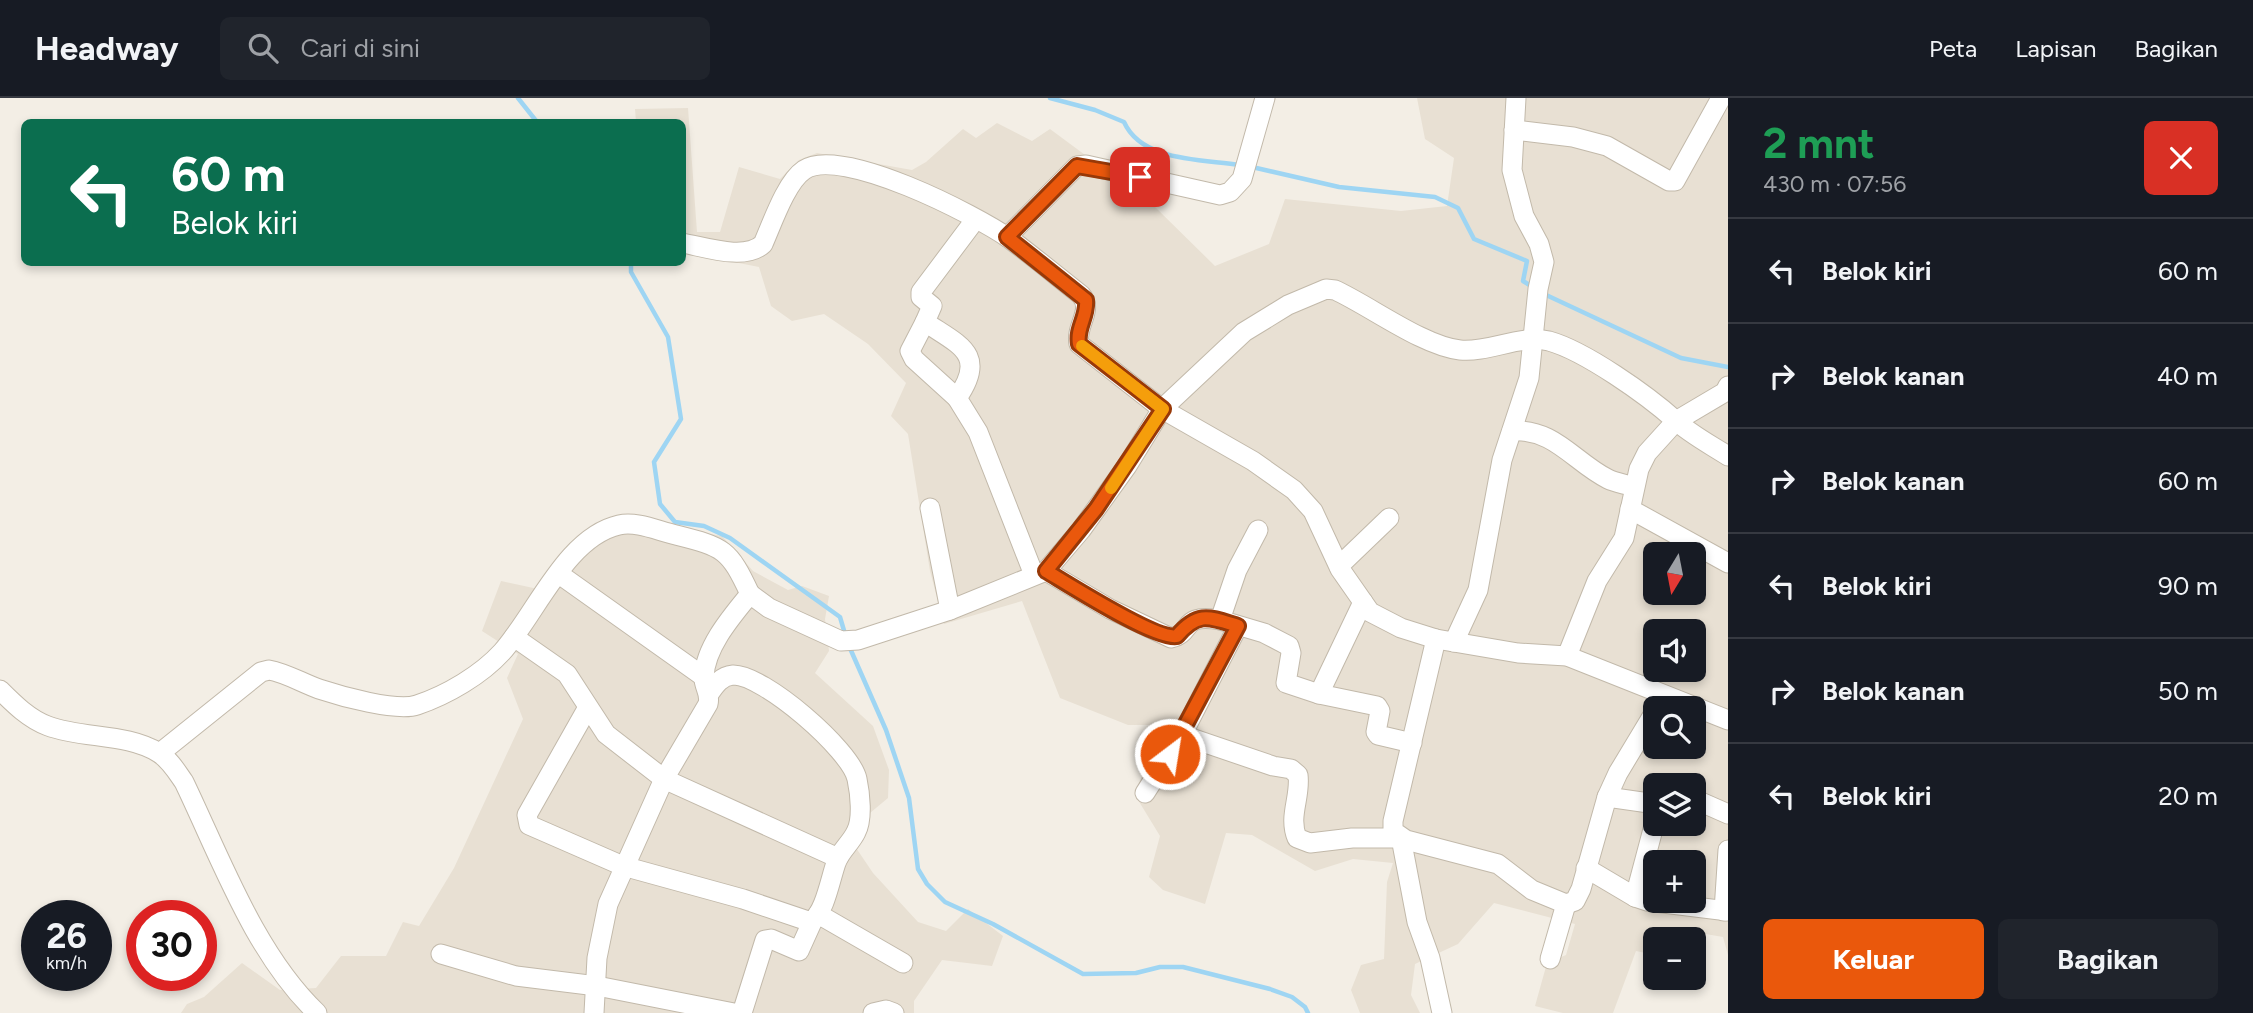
<!DOCTYPE html>
<html lang="id">
<head>
<meta charset="utf-8">
<style>
  :root { --surface:#171b24; --page:#20242c; --text:#f1f3f6; --muted:#9ea1a6; --line:#363941; --accent:#ea580c }
  body { margin:0; font-family:Figtree,sans-serif; background:var(--page); color:var(--text); height:100vh; display:flex; flex-direction:column; font-size:26px; white-space:nowrap }
  * { box-sizing:border-box; margin:0 }
  p { font-size:23px; color:var(--muted) }
  .icon { flex:none; width:38px; height:38px; fill:none; stroke:currentColor; stroke-width:2; stroke-linecap:round; stroke-linejoin:round }
  .map { position:relative; flex:1; overflow:hidden }
  .panel { display:flex; flex-direction:column; background:var(--surface); width:525px }
  .panel>* { flex:none }
  .banner { position:absolute; left:21px; top:21px; width:665px; height:147px; border-radius:10px; box-shadow:0 4px 10px #0003; background:#0b6e4f; color:#fff; overflow:hidden }
  .needle { width:46px; rotate:190deg }
  .controls { position:absolute; left:1643px; top:444px; display:grid; gap:14px }
  .controls a { display:grid; place-items:center; width:63px; height:63px; border-radius:10px; background:var(--surface); box-shadow:0 4px 10px #0003; font-size:35px }
  .speed { position:absolute; left:21px; top:802px; display:flex; gap:14px; font-size:35px; font-weight:700; text-align:center }
  .speed>* { display:grid; place-content:center; width:91px; height:91px; border-radius:50%; background:var(--surface); box-shadow:0 4px 10px #0003; line-height:1 }
  .speed small { font-size:18px; font-weight:400 }
  .speed .limit { border:10px solid #d22; background:#fff; color:#111 }
  .pin { position:absolute; display:grid; place-items:center; width:60px; height:60px; color:#fff; margin:-30px; border-radius:14px; box-shadow:0 4px 10px #0006 }
  .me { position:absolute; width:77px; margin:-38px; rotate:31deg; stroke-linejoin:round; filter:drop-shadow(0 0 5px #0008) }
  .turn { display:flex; align-items:center; gap:24px; height:147px; padding:0 35px; font-size:32px }
  .turn .icon { width:91px; height:91px; stroke-width:2.5 }
  .turn b { display:block; font-size:49px; line-height:60px }
  .round { display:grid; place-items:center; flex:none; width:74px; height:74px; border-radius:10px; background:var(--page) }
  .overview { display:flex; align-items:center; justify-content:space-between; height:119px; padding:0 35px }
  h1 { font-size:42px; font-weight:700; line-height:52px; color:#1e9e55 }
  .button { display:flex; gap:14px; margin-top:auto; padding:14px 35px }
  .button a { flex:1; height:80px; border-radius:10px; background:var(--accent); color:#fff; font-size:28px; font-weight:700; line-height:80px; text-align:center }
  .button a+a { background:var(--page); color:var(--text) }
  ul { padding:0; list-style:none }
  li { display:flex; align-items:center; gap:21px; height:105px; padding:0 35px; border-top:2px solid var(--line) }
  li div { flex:1 }
  li b { display:block; font-size:26px }
  li em { font-style:normal }
  header { display:flex; align-items:center; gap:42px; box-sizing:border-box; height:98px; padding:0 35px; background:var(--surface); border-bottom:2px solid var(--line) }
  header strong { font-size:33px }
  nav { display:flex; gap:38px; margin-inline-start:auto; font-size:24px }
  .search { width:490px; height:63px; background:var(--page); display:flex; align-items:center; gap:18px; box-sizing:border-box; padding:0 24px; border-radius:10px; color:var(--muted); font-size:26px }
  main { display:flex; flex:1; min-height:0 }
  .map>svg:first-child { display:block }
</style>
</head>
<body>
<header>
<strong>Headway</strong>
<div class="search"><svg class="icon" aria-label="search" viewBox="0 0 24 24"><circle cx="10" cy="10" r="6"/><path d="M15 15l6 6"/></svg>Cari di sini</div>
<nav><a>Peta</a><a>Lapisan</a><a>Bagikan</a></nav>
</header>
<main>
<div class="map">
<svg width="1728" height="915" viewBox="0 0 1728 915">
  <rect width="100%" height="100%" fill="#f3eee5"/>
  <g fill="#e8e0d3" fill-rule="evenodd">
    <path d="M1417 0H1728V857L1723 839 1694 834 1692 842H1656L1655 857 1636 853 1613 915H1563L1535 908 1547 865 1566 857 1575 826 1494 805 1458 846 1415 866 1411 897 1420 915H1360L1351 892 1361 867 1384 861 1387 784 1393 765 1353 761 1315 773 1252 737 1226 735 1205 806 1163 792 1149 779 1160 738 1135 697 1144 671 1161 646 1151 627H1128L1060 600 1022 503 944 526 930 473 908 336 891 318 906 285 868 246 824 216 792 223 771 208 759 169 683 154 682 24H636L635 11 688 10 697 134H720L739 69 780 81 799 62 817 55 912 72 926 64 963 31 976 40 997 25 1032 43 1050 31 1154 108 1215 168 1269 146 1285 101 1401 113 1447 108 1454 60 1425 41ZM1656 457H1694V495H1656ZM1656 534H1694V572H1656ZM1656 611H1694V649H1656ZM1656 688H1694V726H1656ZM1656 765H1694V803H1656Z"/>
    <path d="M671 429 722 438 753 473 788 492 802 488 829 498 825 521 829 553 815 575 873 628 889 672 888 700 846 735 873 775 918 824 946 833 968 811 1003 838 992 868 942 862 914 903V915H181L187 906 204 899 242 865 280 892 316 890 341 858H386L403 824 419 828 454 770 523 621 507 580 518 556 482 533 501 483 538 491 582 442Z"/>
  </g>
  <g fill="none" stroke-linecap="round" stroke-linejoin="round">
    <g stroke="#9ed5f3" stroke-width="4.5">
      <path d="M518 0 537 24"/>
      <path d="M1050 0 1095 12 1124 24C1142 64 1202 61 1240 67"/>
      <path d="M1252 69 1339 89 1435 99 1458 110 1474 141 1527 163 1523 183 1534 190"/>
      <path d="M631 164V174L668 239 681 321 654 364 660 406 675 424 704 428 730 440 840 519 845 536"/>
      <path d="M1544 196 1681 260 1728 269"/>
      <path d="M849 548 886 632 909 700 918 771 927 786 945 804 993 826 1083 876 1136 875 1160 869H1183L1270 891 1292 899 1305 909 1308 915"/>
    </g>
    <defs>
      <g id="street">
        <path d="M1514 32 1573 39 1607 48 1669 83H1675L1721 0"/>
        <path d="M975 122 921 194V199L932 208 925 224C959 247 988 256 957 300L978 334 1034 477"/>
        <path d="M1007 139 1077 68 1086 67 1220 97 1230 94 1242 81 1265 0"/>
        <path d="M682 145C705 149 745 163 763 146 772 126 786 84 804 72 840 47 976 117 1010 141 1034 159 1057 178 1081 197 1094 212 1075 228 1079 246L1162 311 1253 363 1294 392 1313 413 1340 471 1370 514 1401 530 1436 541 1518 555 1567 558 1728 622"/>
        <path d="M925 224 910 253 914 261 957 300"/>
        <path d="M1512 333C1554 330 1574 364 1608 381 1616 385 1626 386 1634 389"/>
        <path d="M930 410 950 512"/>
        <path d="M1630 411 1728 465"/>
        <path d="M1339 468 1389 420"/>
        <path d="M1046 473 1110 511 1171 540C1194 535 1179 515 1220 522L1237 472 1258 432"/>
        <path d="M559 476 704 579"/>
        <path d="M1220 522 1264 535 1289 548 1291 555 1286 585 1319 596 1377 608 1380 613 1376 634 1378 637 1412 645"/>
        <path d="M514 539 567 576 606 636 664 681 838 760"/>
        <path d="M1436 541 1393 723V733L1406 742 1498 766 1532 792 1566 806 1575 803 1581 791 1607 699 1618 675 1656 612"/>
        <path d="M1454 544 1478 492 1502 362 1529 280 1538 191 1544 164 1539 146 1524 118 1512 72 1516 0"/>
        <path d="M1567 558 1597 483 1624 440 1639 371 1647 355 1676 323 1725 294 1728 288"/>
        <path d="M0 592C14 606 29 621 48 628 83 641 127 635 159 655 170 662 177 674 184 684 221 761 255 856 317 915"/>
        <path d="M1319 596 1363 504"/>
        <path d="M587 611 527 717 529 727 623 768 743 801 811 824C825 814 830 782 836 765 840 753 851 745 856 734 863 721 860 695 857 681 851 652 763 576 733 577 721 578 715 587 709 596"/>
        <path d="M1182 637 1273 668 1291 671 1298 677C1301 699 1288 718 1297 740L1310 745 1352 740H1401L1417 824 1430 860 1442 915"/>
        <path d="M160 655 261 574 269 572C286 575 302 585 319 591 340 598 397 614 417 607 447 597 481 577 502 554 536 516 566 439 619 427 637 423 658 433 676 437 724 449 729 451 750 496"/>
        <path d="M1145 695 1182 637 1238 528"/>
        <path d="M1607 699 1656 706"/>
        <path d="M1694 701 1728 716"/>
        <path d="M1586 770 1635 799 1647 803 1728 813"/>
        <path d="M1635 799 1656 720"/>
        <path d="M1724 813 1728 752"/>
        <path d="M818 816 903 865"/>
        <path d="M441 856 516 878 597 888 734 915"/>
        <path d="M1550 861 1566 806"/>
        <path d="M594 915 597 860 608 806 664 681 708 606C711 595 703 588 704 579 705 549 732 518 750 496L769 510 841 543 858 542 950 512 1046 473 1081 432 1127 368 1162 311 1244 234 1288 207 1326 191 1335 192C1370 208 1423 248 1460 252 1489 255 1520 236 1549 243 1585 253 1647 297 1675 322 1690 336 1711 347 1728 358"/>
        <path d="M742 915 765 842 771 841 799 853 813 822"/>
        <path d="M873 915 886 912 894 915"/>
      </g>
    </defs>
    <use href="#street" stroke="#c2b9aa" stroke-width="21"/>
    <use href="#street" stroke="#fff" stroke-width="19"/>
  </g>
  <g fill="none" stroke-linecap="round" stroke-linejoin="round">
    <defs>
      <path id="route" d="M1140 79 1077 68 1007 139 1086 202C1088 218 1076 230 1079 246L1163 311 1096 411 1046 473C1068 486 1157 543 1177 538 1198 513 1209 519 1238 528L1170 656"/>
    </defs>
    <use href="#route" stroke="#983908" stroke-width="18"/>
    <use href="#route" stroke="#ea580c" stroke-width="12"/>
    <path stroke="#f59e0b" stroke-width="12" d="M1082 248 1163 311 1111 390"/>
  </g>
</svg>
<div class="controls">
<a><svg class="needle" viewBox="-14 -14 28 28"><path d="M0-13l5 13h-10z" fill="#e53935"/><path d="M0 13l5-13h-10z" fill="#9ea1a6"/></svg></a>
<a><svg class="icon" aria-label="sound" viewBox="0 0 24 24"><path d="M4 9h4l5-4v14l-5-4H4zM17 9q2 3 0 6"/></svg></a>
<a><svg class="icon" aria-label="search" viewBox="0 0 24 24"><circle cx="10" cy="10" r="6"/><path d="M15 15l6 6"/></svg></a>
<a><svg class="icon" aria-label="layers" viewBox="0 0 24 24"><path d="M12 4l9 5-9 5-9-5zM3 14l9 5 9-5"/></svg></a>
<a>+</a>
<a>−</a>
</div>
<div class="speed"><div>26<small>km/h</small></div><div class="limit">30</div></div>
<div class="pin" style="left:1140px;top:79px;background:#d93025"><svg class="icon" aria-label="arrive" viewBox="0 0 24 24"><path d="M6 21V4h12l-3 4 3 4H6"/></svg></div>
<svg class="me" style="left:1170px;top:656px" viewBox="-20 -20 40 40"><circle r="17" fill="#ea580c" stroke="#fff" stroke-width="3"/><path d="M0-11L8 9 0 5-8 9z" fill="#fff"/></svg>
<div class="banner">
<div class="turn"><svg class="icon" aria-label="left" viewBox="0 0 24 24"><path d="M17 20v-9H6M10 6l-5 5 5 5"/></svg><div><b>60 m</b>Belok kiri</div></div>
</div>
</div>
<section class="panel">
<div class="overview"><div><h1>2 mnt</h1><p>430 m · 07:56</p></div><a class="round" style="background:#d93025;color:#fff"><svg class="icon" aria-label="close" viewBox="0 0 24 24"><path d="M6 6l12 12M18 6L6 18"/></svg></a></div>
<ul>
<li><svg class="icon" aria-label="left" viewBox="0 0 24 24"><path d="M17 20v-9H6M10 6l-5 5 5 5"/></svg><div><b>Belok kiri</b></div><em>60 m</em></li>
<li><svg class="icon" aria-label="right" viewBox="0 0 24 24"><path d="M7 20v-9h11M14 6l5 5-5 5"/></svg><div><b>Belok kanan</b></div><em>40 m</em></li>
<li><svg class="icon" aria-label="right" viewBox="0 0 24 24"><path d="M7 20v-9h11M14 6l5 5-5 5"/></svg><div><b>Belok kanan</b></div><em>60 m</em></li>
<li><svg class="icon" aria-label="left" viewBox="0 0 24 24"><path d="M17 20v-9H6M10 6l-5 5 5 5"/></svg><div><b>Belok kiri</b></div><em>90 m</em></li>
<li><svg class="icon" aria-label="right" viewBox="0 0 24 24"><path d="M7 20v-9h11M14 6l5 5-5 5"/></svg><div><b>Belok kanan</b></div><em>50 m</em></li>
<li><svg class="icon" aria-label="left" viewBox="0 0 24 24"><path d="M17 20v-9H6M10 6l-5 5 5 5"/></svg><div><b>Belok kiri</b></div><em>20 m</em></li>
</ul>
<div class="button"><a>Keluar</a><a>Bagikan</a></div>
</section>
</main>
</body>
</html>
